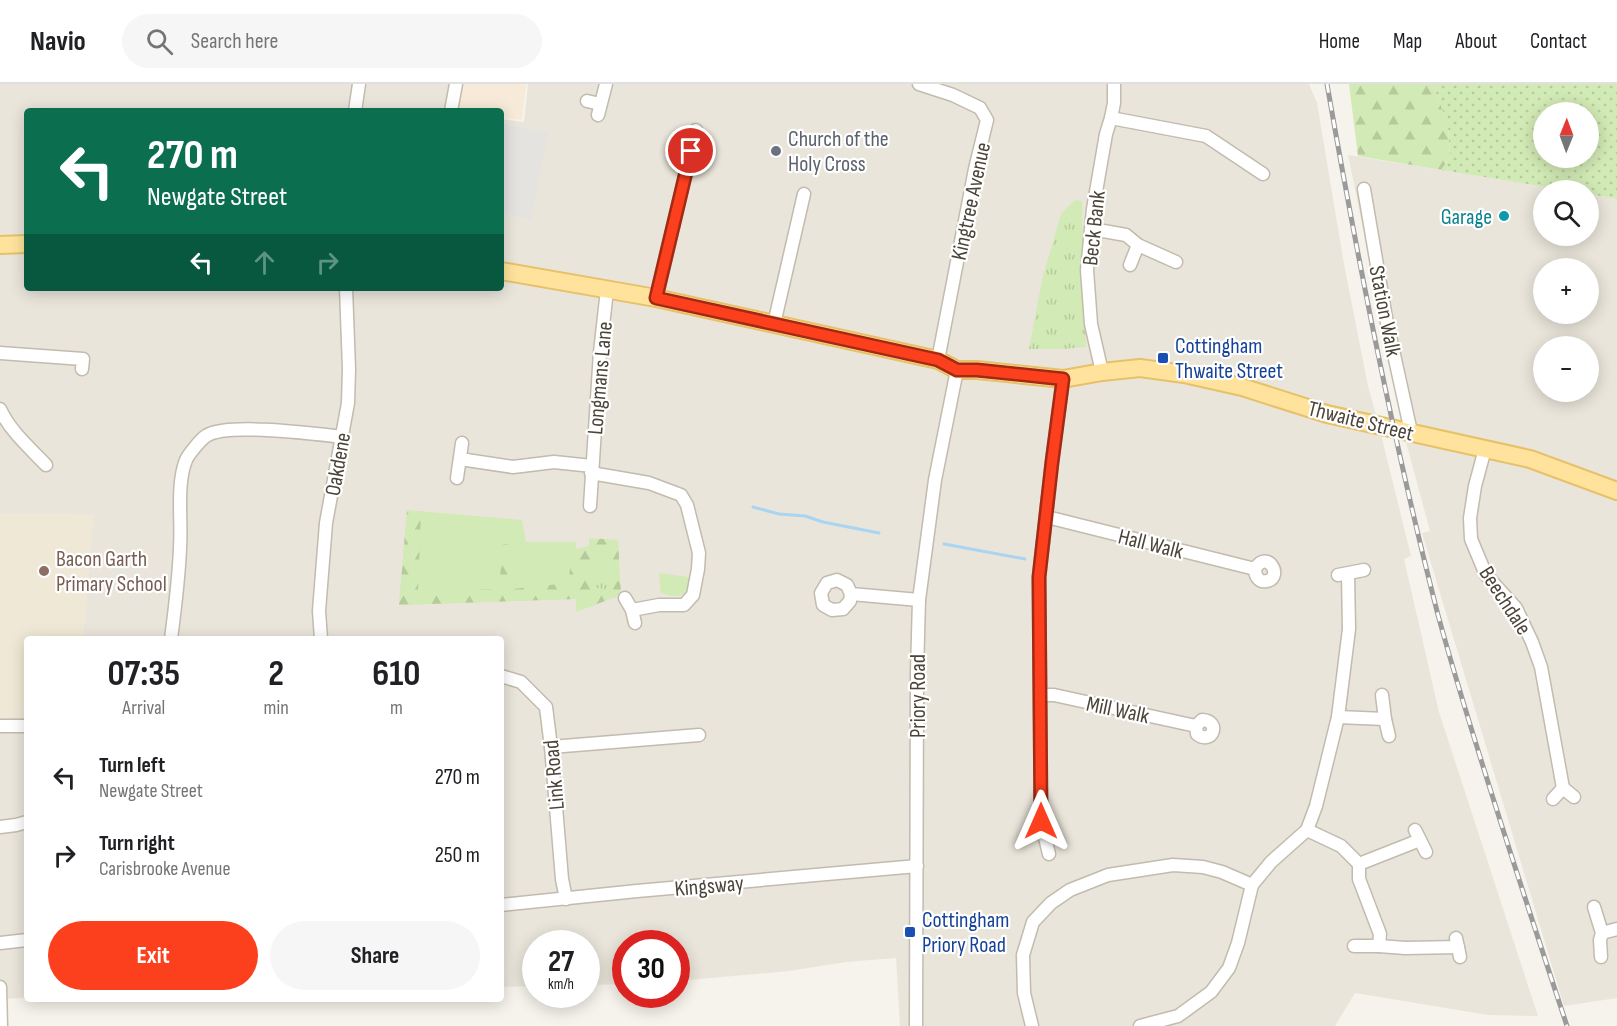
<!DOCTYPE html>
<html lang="en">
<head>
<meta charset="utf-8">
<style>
  :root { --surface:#fff; --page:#f6f6f6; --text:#202124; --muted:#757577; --line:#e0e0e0; --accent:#fc3f1d }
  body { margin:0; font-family:"Sofia Sans Condensed",sans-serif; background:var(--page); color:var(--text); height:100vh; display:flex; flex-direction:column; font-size:22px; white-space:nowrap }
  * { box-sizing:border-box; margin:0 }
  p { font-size:20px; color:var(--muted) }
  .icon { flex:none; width:33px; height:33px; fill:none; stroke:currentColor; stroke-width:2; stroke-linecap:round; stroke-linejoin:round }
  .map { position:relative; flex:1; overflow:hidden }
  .panel { position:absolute; left:24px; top:552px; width:480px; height:366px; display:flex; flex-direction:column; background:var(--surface); border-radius:6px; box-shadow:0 3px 15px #0003 }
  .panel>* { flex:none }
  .banner { position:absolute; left:24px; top:24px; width:480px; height:183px; border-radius:6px; box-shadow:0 3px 15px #0003; background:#0b6e4f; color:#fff; overflow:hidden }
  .needle { width:39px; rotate:1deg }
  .buttons { position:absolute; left:1533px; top:18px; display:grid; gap:12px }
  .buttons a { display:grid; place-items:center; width:66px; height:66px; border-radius:50%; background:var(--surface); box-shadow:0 3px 15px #0003; font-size:30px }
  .speed { position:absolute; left:522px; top:846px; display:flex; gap:12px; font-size:30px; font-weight:700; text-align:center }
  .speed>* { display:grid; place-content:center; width:78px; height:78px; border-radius:50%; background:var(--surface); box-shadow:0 3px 15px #0003; line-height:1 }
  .speed small { font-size:15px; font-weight:400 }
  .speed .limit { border:9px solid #d22; background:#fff; color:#111 }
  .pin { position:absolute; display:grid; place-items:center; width:51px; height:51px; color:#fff; margin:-26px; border:3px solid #fff; border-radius:50%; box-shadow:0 2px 6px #0007 }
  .me { position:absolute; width:66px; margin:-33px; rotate:0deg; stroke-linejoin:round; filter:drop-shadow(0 0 4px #0008) }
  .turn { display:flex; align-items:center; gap:21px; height:126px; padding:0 24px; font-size:27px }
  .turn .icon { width:78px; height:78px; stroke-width:2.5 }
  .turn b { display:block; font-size:42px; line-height:51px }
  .lanes { display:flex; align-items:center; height:57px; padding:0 24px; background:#0003; justify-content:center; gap:30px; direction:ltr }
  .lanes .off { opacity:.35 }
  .eta { display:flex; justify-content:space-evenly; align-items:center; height:102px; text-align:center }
  .eta b { font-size:36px; font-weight:700; line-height:42px }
  .action { display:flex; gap:12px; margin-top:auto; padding:12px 24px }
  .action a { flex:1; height:69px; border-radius:36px; background:var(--accent); color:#fff; font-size:24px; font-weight:700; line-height:69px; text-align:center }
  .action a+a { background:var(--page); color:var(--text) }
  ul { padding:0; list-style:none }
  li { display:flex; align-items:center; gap:18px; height:78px; padding:0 24px }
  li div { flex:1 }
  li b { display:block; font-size:22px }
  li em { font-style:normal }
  header { display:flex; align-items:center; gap:36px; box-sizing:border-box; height:84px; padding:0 30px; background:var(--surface); border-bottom:2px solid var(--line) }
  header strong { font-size:28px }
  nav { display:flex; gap:33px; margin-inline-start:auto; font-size:21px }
  .search { width:420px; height:54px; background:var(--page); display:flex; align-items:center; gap:15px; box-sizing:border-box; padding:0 21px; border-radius:33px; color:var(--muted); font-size:22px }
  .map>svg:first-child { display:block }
</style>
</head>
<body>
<header>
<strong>Navio</strong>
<div class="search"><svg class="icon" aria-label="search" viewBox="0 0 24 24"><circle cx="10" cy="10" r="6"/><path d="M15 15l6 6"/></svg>Search here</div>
<nav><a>Home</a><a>Map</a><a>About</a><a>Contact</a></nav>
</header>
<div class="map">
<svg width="1617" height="942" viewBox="0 0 1617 942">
  <defs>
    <pattern id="forest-firs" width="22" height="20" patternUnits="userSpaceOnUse" patternTransform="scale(1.5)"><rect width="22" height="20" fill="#d2eab5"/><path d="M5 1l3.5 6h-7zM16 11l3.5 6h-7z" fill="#b6ca9c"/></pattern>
    <pattern id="park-tufts" width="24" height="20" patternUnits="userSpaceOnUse" patternTransform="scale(1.5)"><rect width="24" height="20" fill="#d2eab5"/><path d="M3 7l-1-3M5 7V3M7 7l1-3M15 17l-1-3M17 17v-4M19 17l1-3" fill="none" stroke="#b6ca9c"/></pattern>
    <pattern id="garden-dots" width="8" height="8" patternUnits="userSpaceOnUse" patternTransform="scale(1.5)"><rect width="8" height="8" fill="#d2eab5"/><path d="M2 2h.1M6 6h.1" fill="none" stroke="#b6ca9c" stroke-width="1.8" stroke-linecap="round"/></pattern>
  </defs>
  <rect width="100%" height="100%" fill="#f6f3ec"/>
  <g fill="#eae5da" fill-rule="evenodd">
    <path d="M0 0H456L453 27H27V204H501V35L524 38 528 0H1309L1317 19 1344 180 1368 302 1378 338 1411 472 1404 475 1439 628 1538 932 1488 931 1355 909 1335 942H900L896 874 846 878 789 887 677 897 676 860H626L625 900 587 901 586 860H536L535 902 501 903V555H83L93 431 0 430Z"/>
    <path d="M1348 71 1565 106H1544V152H1588L1589 110 1617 115V914L1564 922 1422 449 1430 447 1407 362ZM1544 184H1588V230H1544ZM1544 262H1588V308H1544Z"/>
    <path d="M27 632V914L0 915V634Z"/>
  </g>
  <path fill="#f7ead8" d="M456 0H526L522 36 501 33V27H452Z"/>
  <path fill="#efe8d6" d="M0 430 94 431 83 555H27V632L0 634Z"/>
  <g fill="#d2eab5">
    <path d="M407 426 522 436 526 458H576V515L399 521Z"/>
    <path d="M659 489 689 493 686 508C678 514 670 512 661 509Z"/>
  </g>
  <g fill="url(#forest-firs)">
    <path d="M1349 0H1433L1448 40 1450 74 1441 86 1358 72Z"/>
    <path d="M407 426 421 428 418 507 499 505 503 460H511L513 505 568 499 573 466 589 462V454L618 456 621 511 576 528V515L399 521Z"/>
  </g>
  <g fill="url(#park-tufts)">
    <path d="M1075 116 1082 117 1086 263 1063 265H1029L1042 196 1061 130Z"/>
    <path d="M613 477V506L589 503 590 480Z"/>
  </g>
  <path fill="url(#garden-dots)" fill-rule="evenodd" d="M1433 0H1617V115L1589 110 1588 106H1565L1441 86 1450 74 1448 41ZM1544 28H1588V74H1544Z"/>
  <path fill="#e5e3e0" d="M501 40 548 48 531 136 501 129Z"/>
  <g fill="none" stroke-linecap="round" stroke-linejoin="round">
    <g stroke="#a9d4f2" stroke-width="3">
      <path d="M753 423 779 430 805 432 823 438 879 449"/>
      <path d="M944 460 1025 475"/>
    </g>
    <defs>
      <g id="minor">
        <path d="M919 0 953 11 980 24 987 36 975 85 938 276"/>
        <path d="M587 17 600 20"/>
        <path d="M355 27 359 0"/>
        <path d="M451 27 456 0"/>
        <path d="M598 31 606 0"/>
        <path d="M1111 34 1206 52 1263 90"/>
        <path d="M1364 105 1386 234 1411 348"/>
        <path d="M1092 145 1126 151 1138 161 1176 178"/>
        <path d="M1130 181 1138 161"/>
        <path d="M656 214 696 46"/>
        <path d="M774 240 804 110"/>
        <path d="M0 269 83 275 82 285"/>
        <path d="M1102 288 1091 240 1087 186 1093 125 1106 50 1111 34 1114 19V0"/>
        <path d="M0 325C10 347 30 364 46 381"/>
        <path d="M1485 365 1475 402 1470 434 1471 455 1486 491 1516 524 1532 558 1541 583 1563 704"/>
        <path d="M460 375 513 383 554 378 592 382"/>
        <path d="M591 389 649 399 681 411 687 421 699 469 698 485 693 511 684 521H659L632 526"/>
        <path d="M457 394 462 359"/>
        <path d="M590 422 600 268 607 206"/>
        <path d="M1047 433 1255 485C1255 491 1258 499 1267 497 1284 493 1267 464 1255 485"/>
        <path d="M1338 491 1364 486"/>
        <path d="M851 510 847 501 837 496 827 499 821 509 823 521 832 526 843 525 850 517 851 510 919 516"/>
        <path d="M625 514 632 526 635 539"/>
        <path d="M171 555C175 524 179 494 180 463 182 437 176 401 186 376 188 371 201 355 206 352 226 338 316 350 343 353"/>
        <path d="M321 555 319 527 326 439 348 319 349 285 346 204"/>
        <path d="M501 592 521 598 546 623 551 663 562 795 566 815"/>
        <path d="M1041 611H1054L1196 642 1197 650C1212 662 1222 637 1202 636L1196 642"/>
        <path d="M1382 611 1385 635 1389 652"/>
        <path d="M1338 633 1385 635"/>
        <path d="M0 642H27"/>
        <path d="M551 663 699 651"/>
        <path d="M1553 715 1563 704 1574 713"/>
        <path d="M0 743 16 741 27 738"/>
        <path d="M1307 746 1341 762 1359 780V795L1380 850 1379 862 1405 864 1458 863"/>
        <path d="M1415 746 1426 768"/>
        <path d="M1049 770 1041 737 1039 493 1052 378 1063 295"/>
        <path d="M1359 780 1420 756"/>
        <path d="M501 821 637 807 917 782"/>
        <path d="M1594 823 1602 849 1600 856 1601 873"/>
        <path d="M1602 849 1617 845"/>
        <path d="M1456 854 1460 873"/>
        <path d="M0 859 27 856"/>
        <path d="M1354 862H1379"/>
        <path d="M0 903 1 942"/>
        <path d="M916 942 917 588 919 516 935 396 957 286"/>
        <path d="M1032 942 1024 909 1023 871 1033 838 1051 819 1070 806 1108 791 1173 781 1203 783 1222 788 1252 801"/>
        <path d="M1140 942 1178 932 1211 908 1229 884 1238 859 1252 801 1271 778 1307 746 1316 722 1338 633 1349 545 1348 490"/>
      </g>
      <g id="major">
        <path d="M0 161 27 160"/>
        <path d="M501 187 656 214 938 276 957 286H977L1063 295 1102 288 1140 284 1184 290 1242 303 1327 330 1530 375 1617 407"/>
      </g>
    </defs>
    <use href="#minor" stroke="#c2bbae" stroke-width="15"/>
    <use href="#major" stroke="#e6c16a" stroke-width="20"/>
    <use href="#minor" stroke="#fff" stroke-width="12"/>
    <use href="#major" stroke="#ffe39c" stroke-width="16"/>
    <defs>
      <path id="rail" d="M1327 0C1358 178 1393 356 1438 531 1453 586 1470 641 1487 695 1513 778 1540 860 1567 942"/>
    </defs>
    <use href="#rail" stroke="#9a9a9a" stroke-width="5"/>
    <use href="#rail" stroke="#fff" stroke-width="3" stroke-dasharray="9" stroke-linecap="butt"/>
  </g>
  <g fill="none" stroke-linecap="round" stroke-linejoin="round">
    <defs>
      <path id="route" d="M691 67 656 214 938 276 957 286H977L1063 295 1052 378 1039 493 1041 737"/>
    </defs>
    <use href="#route" stroke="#a42913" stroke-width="15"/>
    <use href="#route" stroke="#fc3f1d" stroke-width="10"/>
  </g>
  <circle fill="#6b7280" stroke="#fff" stroke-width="2" cx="776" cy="67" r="6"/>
  <circle fill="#0f9aa8" stroke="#fff" stroke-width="2" cx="1504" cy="132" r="6"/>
  <g fill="#1a4fb4" stroke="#fff" stroke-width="2">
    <rect x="1157" y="268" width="12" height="12" rx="3"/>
    <rect x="904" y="842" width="12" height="12" rx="3"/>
  </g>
  <circle fill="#8d6e63" stroke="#fff" stroke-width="2" cx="44" cy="487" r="6"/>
  <g text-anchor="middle" stroke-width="4.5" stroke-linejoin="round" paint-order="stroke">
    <g font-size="22" fill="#5b616d" stroke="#fff" text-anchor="start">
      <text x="788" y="62">Church of the<tspan x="788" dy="25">Holy Cross</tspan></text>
    </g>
    <g font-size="22" fill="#4b4439" stroke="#fff">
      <text transform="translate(970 117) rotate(-78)" y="8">Kingtree Avenue</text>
      <text transform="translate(1093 144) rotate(-84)" y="8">Beck Bank</text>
      <text transform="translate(1386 227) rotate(79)" y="8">Station Walk</text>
      <text transform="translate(599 294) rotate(-85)" y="8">Longmans Lane</text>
      <text transform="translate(1361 336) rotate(14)" y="8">Thwaite Street</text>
      <text transform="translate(337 380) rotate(-80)" y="8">Oakdene</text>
      <text transform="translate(1151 459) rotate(14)" y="8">Hall Walk</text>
      <text transform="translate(1506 516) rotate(57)" y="8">Beechdale</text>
      <text transform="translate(917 612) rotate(-90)" y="8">Priory Road</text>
      <text transform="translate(1118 625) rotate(12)" y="8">Mill Walk</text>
      <text transform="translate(553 691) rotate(-95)" y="8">Link Road</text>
      <text transform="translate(709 801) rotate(-5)" y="8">Kingsway</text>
    </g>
    <g font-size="22" fill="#0d838f" stroke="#fff" text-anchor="end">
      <text x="1492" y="140">Garage</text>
    </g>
    <g font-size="22" fill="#164399" stroke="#fff" text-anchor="start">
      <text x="1175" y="269">Cottingham<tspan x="1175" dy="25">Thwaite Street</tspan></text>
      <text x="922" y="843">Cottingham<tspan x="922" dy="25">Priory Road</tspan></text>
    </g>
    <g font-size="22" fill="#785e54" stroke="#fff" text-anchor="start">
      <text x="56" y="482">Bacon Garth<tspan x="56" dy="25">Primary School</tspan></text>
    </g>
  </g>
</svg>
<div class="buttons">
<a><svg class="needle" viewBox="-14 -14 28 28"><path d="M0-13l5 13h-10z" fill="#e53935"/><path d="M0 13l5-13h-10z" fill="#757577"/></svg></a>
<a><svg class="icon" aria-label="search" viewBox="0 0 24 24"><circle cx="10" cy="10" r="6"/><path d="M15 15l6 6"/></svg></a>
<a>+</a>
<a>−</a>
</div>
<div class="speed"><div>27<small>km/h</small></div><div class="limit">30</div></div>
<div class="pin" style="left:691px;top:67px;background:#d93025"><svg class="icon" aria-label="arrive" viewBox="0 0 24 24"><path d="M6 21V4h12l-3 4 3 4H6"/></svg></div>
<svg class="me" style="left:1041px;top:737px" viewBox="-20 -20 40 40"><path d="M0-17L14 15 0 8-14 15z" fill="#fc3f1d" stroke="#fff" stroke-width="4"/></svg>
<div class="banner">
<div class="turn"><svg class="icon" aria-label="left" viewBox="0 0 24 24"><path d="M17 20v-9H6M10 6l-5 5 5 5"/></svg><div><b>270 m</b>Newgate Street</div></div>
<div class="lanes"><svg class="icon" aria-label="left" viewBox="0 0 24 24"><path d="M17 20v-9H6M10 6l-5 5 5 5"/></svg><svg class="icon off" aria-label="ahead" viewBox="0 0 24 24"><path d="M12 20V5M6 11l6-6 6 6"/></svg><svg class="icon off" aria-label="right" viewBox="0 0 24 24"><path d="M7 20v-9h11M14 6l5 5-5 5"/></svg></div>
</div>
<section class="panel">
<div class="eta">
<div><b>07:35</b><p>Arrival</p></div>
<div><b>2</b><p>min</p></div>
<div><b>610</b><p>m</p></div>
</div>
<ul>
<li><svg class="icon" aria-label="left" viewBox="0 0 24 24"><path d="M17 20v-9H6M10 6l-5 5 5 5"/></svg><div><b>Turn left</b><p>Newgate Street</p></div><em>270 m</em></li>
<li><svg class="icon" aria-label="right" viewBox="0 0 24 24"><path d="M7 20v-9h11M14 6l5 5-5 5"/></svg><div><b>Turn right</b><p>Carisbrooke Avenue</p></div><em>250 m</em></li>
</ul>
<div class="action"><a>Exit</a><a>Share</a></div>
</section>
</div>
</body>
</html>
